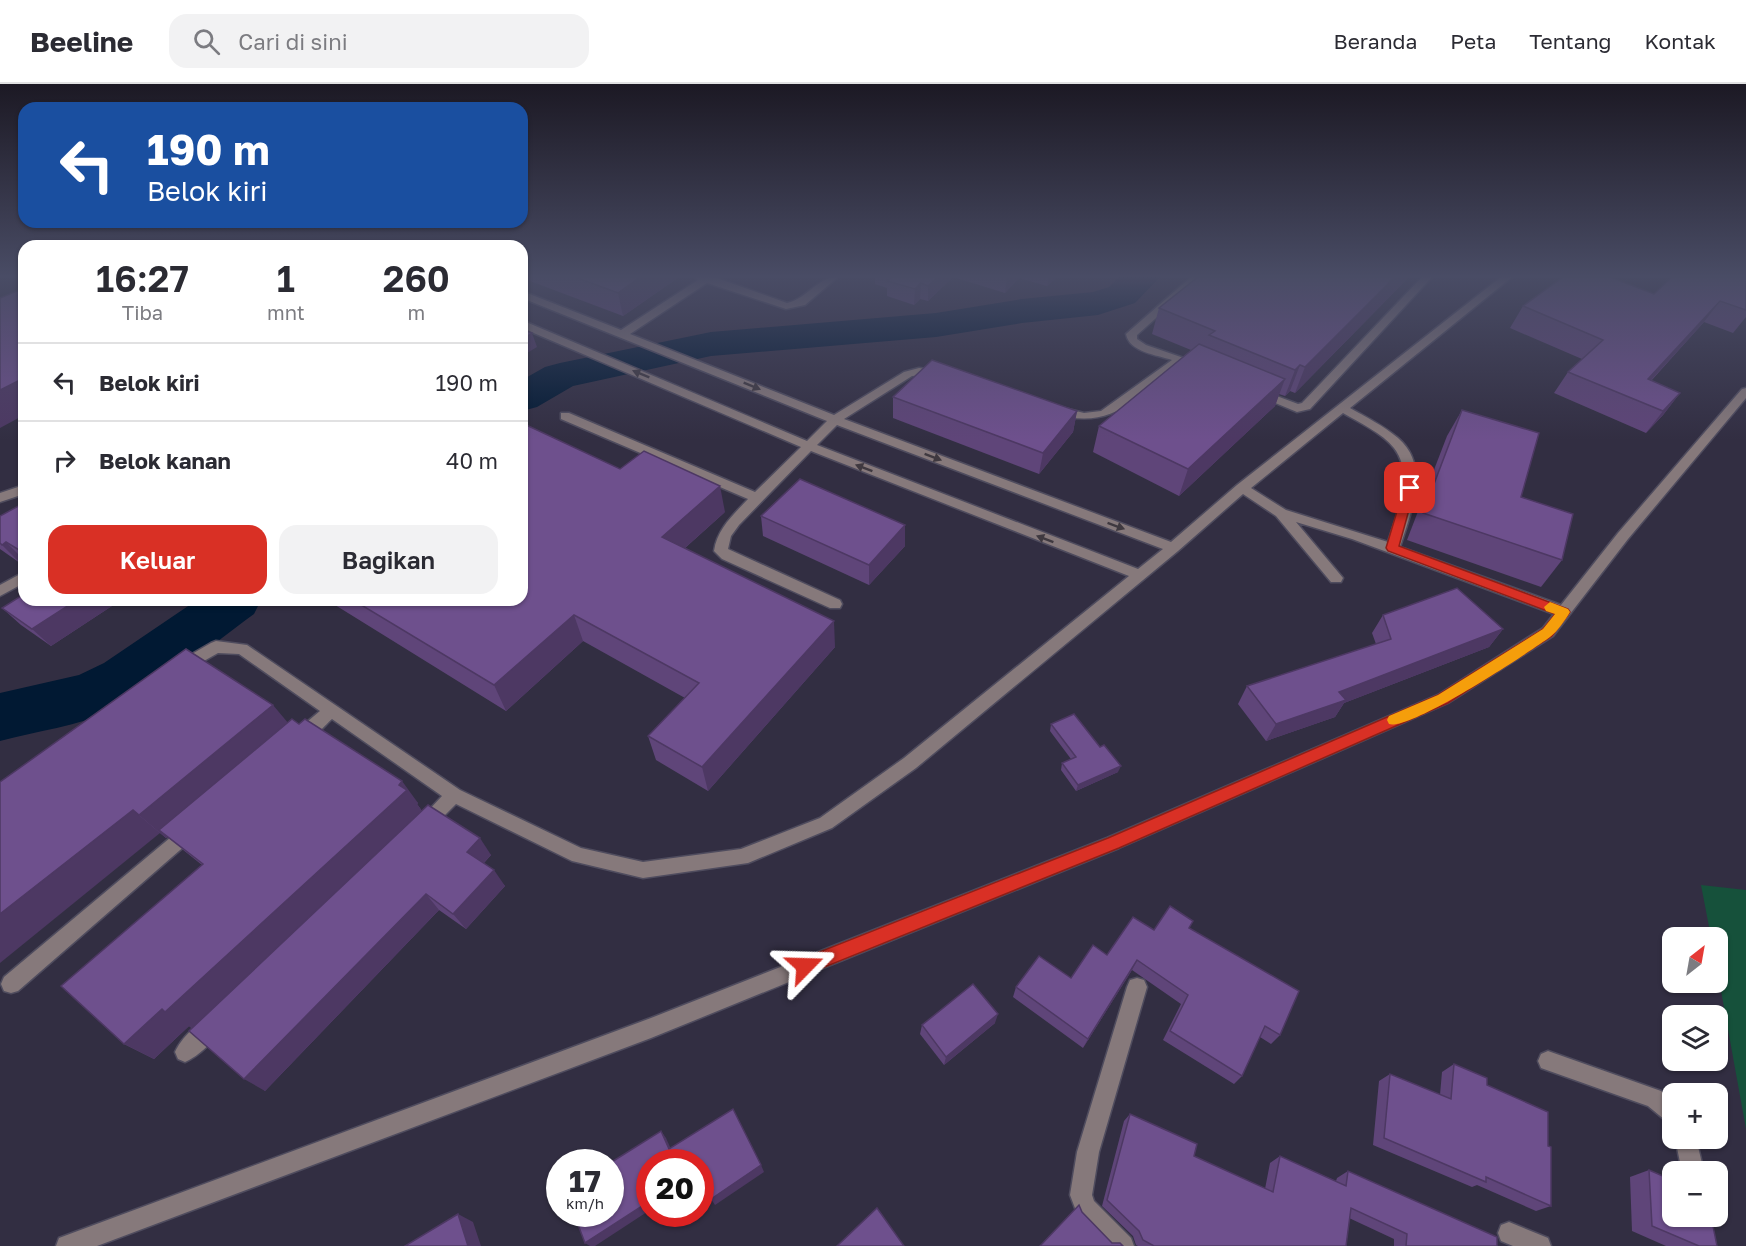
<!DOCTYPE html>
<html lang="id">
<head>
<meta charset="utf-8">
<style>
  :root { --surface:#fff; --page:#f2f2f3; --text:#2b2b33; --muted:#7c7c81; --line:#e1e1e2; --accent:#d93025 }
  body { margin:0; font-family:"Golos Text",sans-serif; background:var(--page); color:var(--text); height:100vh; display:flex; flex-direction:column; font-size:22px; white-space:nowrap }
  * { box-sizing:border-box; margin:0 }
  p { font-size:20px; color:var(--muted) }
  .icon { flex:none; width:33px; height:33px; fill:none; stroke:currentColor; stroke-width:2; stroke-linecap:round; stroke-linejoin:round }
  .map { position:relative; flex:1; overflow:hidden }
  .side { position:absolute; left:18px; top:156px; width:510px; height:366px; display:flex; flex-direction:column; background:var(--surface); border-radius:18px; box-shadow:0 2px 4px #0004 }
  .side>* { flex:none }
  .guide { position:absolute; left:18px; top:18px; width:510px; height:126px; border-radius:18px; box-shadow:0 2px 4px #0004; background:#1a4fa0; color:#fff; overflow:hidden }
  .needle { width:39px; rotate:31deg }
  .controls { position:absolute; left:1662px; top:843px; display:grid; gap:12px }
  .controls a { display:grid; place-items:center; width:66px; height:66px; border-radius:12px; background:var(--surface); box-shadow:0 2px 4px #0004; font-size:30px }
  .speed { position:absolute; left:546px; top:1065px; display:flex; gap:12px; font-size:30px; font-weight:700; text-align:center }
  .speed>* { display:grid; place-content:center; width:78px; height:78px; border-radius:50%; background:var(--surface); box-shadow:0 2px 4px #0004; line-height:1 }
  .speed small { font-size:15px; font-weight:400 }
  .speed .limit { border:9px solid #d22; background:#fff; color:#111 }
  .pin { position:absolute; display:grid; place-items:center; width:51px; height:51px; color:#fff; margin:-26px; border-radius:12px; box-shadow:0 3px 9px #0006 }
  .me { position:absolute; width:66px; margin:-33px; rotate:68deg; stroke-linejoin:round; filter:drop-shadow(0 0 4px #0008) }
  .turn { display:flex; align-items:center; gap:21px; height:126px; padding:0 30px; font-size:27px }
  .turn .icon { width:78px; height:78px; stroke-width:2.5 }
  .turn b { display:block; font-size:42px; line-height:51px }
  .eta { display:flex; justify-content:space-evenly; align-items:center; height:102px; text-align:center }
  .eta b { font-size:36px; font-weight:600; line-height:42px }
  .action { display:flex; gap:12px; margin-top:auto; padding:12px 30px }
  .action a { flex:1; height:69px; border-radius:18px; background:var(--accent); color:#fff; font-size:24px; font-weight:600; line-height:69px; text-align:center }
  .action a+a { background:var(--page); color:var(--text) }
  ul { padding:0; list-style:none }
  li { display:flex; align-items:center; gap:18px; height:78px; padding:0 30px; border-top:2px solid var(--line) }
  li div { flex:1 }
  li b { display:block; font-size:22px }
  li em { font-style:normal }
  header { display:flex; align-items:center; gap:36px; box-sizing:border-box; height:84px; padding:0 30px; background:var(--surface); border-bottom:2px solid var(--line) }
  header strong { font-size:28px }
  nav { display:flex; gap:33px; margin-inline-start:auto; font-size:21px }
  .search { width:420px; height:54px; background:var(--page); display:flex; align-items:center; gap:15px; box-sizing:border-box; padding:0 21px; border-radius:18px; color:var(--muted); font-size:22px }
  .map>svg:first-child { display:block }
</style>
</head>
<body>
<header>
<strong>Beeline</strong>
<div class="search"><svg class="icon" aria-label="search" viewBox="0 0 24 24"><circle cx="10" cy="10" r="6"/><path d="M15 15l6 6"/></svg>Cari di sini</div>
<nav><a>Beranda</a><a>Peta</a><a>Tentang</a><a>Kontak</a></nav>
</header>
<div class="map">
<svg width="1746" height="1162" viewBox="0 0 1746 1162">
  <rect width="100%" height="100%" fill="#322e42"/>
  <path fill="#16513b" d="M1701 801 1746 806V1045L1718 890V854L1711 853Z"/>
  <g fill="none" stroke-linecap="round" stroke-linejoin="round">
    <g fill="#011933" fill-rule="evenodd">
      <path d="M1119 193H1160L1135 219 1098 231 1022 239 936 253 711 272 573 302 537 323 522 327V296L545 283 560 279 711 248 936 229 1022 215 1093 208 1109 203Z"/>
      <path d="M197 516H261L254 530C208 563 164 604 112 627 77 642 37 647 0 657V609L79 591 104 579Z"/>
    </g>
    <defs>
      <g id="minor">
        <path d="M695 193H714L787 219C807 215 817 193 838 193L805 221 786 225 707 199 630 250 834 331 904 288 919 284 943 287V291C933 294 923 290 912 292L844 335 1171 458 1237 401 1501 193H1512L1350 324C1366 333 1384 342 1398 354 1431 382 1411 428 1400 463L1561 521 1618 449 1742 305 1746 304V314L1628 455 1553 552 1448 619 1119 764 651 954 97 1162H56L59 1154 67 1151 651 934 1107 754 1438 611 1543 544 1554 530 1352 455 1296 438 1343 494 1341 498H1331L1276 432 1243 410 1178 467 916 684 832 744 748 779 643 794 572 777 456 720 430 746 424 749 418 746 415 741 442 712 332 635C322 644 309 662 295 658L293 653 295 648 320 627 239 570 218 569 188 586H178L175 582 178 578 211 559 216 557 247 561 460 706 581 764 643 778 741 765 820 734 904 674 1129 492 811 367 739 441 731 452 728 465 840 516 842 520 840 524H830L722 475 714 467C717 445 734 430 748 415L561 335V329H569L755 408 801 363 522 244V237L526 238 807 357 827 337 522 214V207L621 246 698 196ZM1343 329C1360 339 1382 349 1394 364 1415 391 1397 430 1388 458L1286 426 1251 404ZM837 341 1163 465 1138 485 817 361Z"/>
        <path d="M1191 193H1202L1137 251V255L1146 261 1201 280V284H1193L1181 279C1135 314 1113 348 1052 329L1050 326 1056 322 1084 329 1101 327 1172 276C1157 271 1129 268 1126 250Z"/>
        <path d="M1422 193H1432L1310 325 1297 328 1254 310 1252 308 1258 305 1298 320 1302 319Z"/>
        <path d="M24 401V410L0 418V409Z"/>
        <path d="M24 488V499L0 512V501Z"/>
        <path d="M189 740 195 743 198 748 195 753 18 907 11 909 4 907 1 900 4 893 183 743Z"/>
        <path d="M1137 894 1144 896 1147 903 1099 1068 1092 1111 1094 1117 1131 1154 1134 1162H1107L1078 1132 1070 1111 1077 1068 1127 903 1130 896Z"/>
        <path d="M213 931 220 934 223 941C217 955 199 972 185 978L178 975 175 968C181 954 199 937 213 931Z"/>
        <path d="M1548 967 1661 1007 1672 1016V1039L1665 1036 1648 1022 1541 984 1538 977 1541 970Z"/>
        <path d="M1675 1054H1696L1704 1088H1682Z"/>
        <path d="M1509 1138 1548 1154 1551 1162H1513L1501 1157 1498 1149 1501 1141Z"/>
      </g>
    </defs>
    <use href="#minor" stroke="#4f4c5e" stroke-width="3"/>
    <use href="#minor" fill="#86797b" fill-rule="evenodd"/>
  </g>
  <g fill="#5f4579">
    <path d="M522 193H679L623 232 522 194Z"/>
    <path d="M875 193H1056L1047 202 1019 194 1005 209 953 193 928 217 920 215 914 221 887 212V204L875 200Z"/>
    <path d="M1409 193 1295 309 1290 307 1285 312 1279 310 1275 322 1179 412 1093 368 1099 342 1191 266 1152 250 1159 224Z"/>
    <path d="M1746 193V233L1733 249 1704 238 1651 297 1680 309 1663 331 1646 349 1554 309 1568 288 1582 275 1510 244 1523 222 1654 210Z"/>
    <path d="M893 313 1077 327 1073 348 1039 390 893 334Z"/>
    <path d="M1462 326 1521 413 1562 476 1541 503 1407 456 1447 352Z"/>
    <path d="M24 419V476L20 479 0 465V432Z"/>
    <path d="M725 428 685 464 835 563 708 707 656 676 648 652 685 614 583 557 506 627 327 516H522Z"/>
    <path d="M761 432 905 441V462L869 501 763 452Z"/>
    <path d="M24 516H121L51 562 21 541 2 524Z"/>
    <path d="M1383 531 1503 545 1489 563 1344 619 1335 633 1266 657 1238 620 1247 602 1376 560 1372 549Z"/>
    <path d="M287 638 418 719 417 720 422 727 491 771 484 779 505 802 466 845 439 826 265 1007 189 942 154 975 124 960 202 781 167 753 166 754 160 749 0 698Z"/>
    <path d="M1051 640 1118 688 1076 707 1061 686 1062 679 1071 675 1050 647Z"/>
    <path d="M1189 844 1280 951 1271 960 1260 953 1242 992 1234 1000 1163 956 1181 920 1132 886 1083 964 1013 913 1016 903 1071 894 1107 871 1154 846Z"/>
    <path d="M995 939 944 981 920 950 922 941Z"/>
    <path d="M1454 980 1487 1001 1548 1062 1551 1122 1536 1127 1477 1101 1472 1103 1373 1061 1379 997 1390 990 1440 1011 1442 988Z"/>
    <path d="M1130 1030 1194 1072 1265 1105 1270 1079 1280 1072 1336 1097 1337 1094 1348 1087 1497 1162H1394V1155L1349 1134 1346 1162H1138L1136 1161 1133 1152 1102 1122 1124 1037Z"/>
    <path d="M1649 1086 1717 1162H1666L1632 1147 1630 1093Z"/>
  </g>
  <g fill="#4d3863">
    <path d="M640 193H679L623 232 618 209Z"/>
    <path d="M938 193H953L928 217V202Z"/>
    <path d="M1007 193H1019L1005 209Z"/>
    <path d="M1049 193H1056L1047 202Z"/>
    <path d="M1395 193H1409L1295 309 1305 283Z"/>
    <path d="M921 199 920 215 914 221 915 205Z"/>
    <path d="M1720 217 1704 238 1632 317 1648 295Z"/>
    <path d="M532 249 537 263 522 272V256Z"/>
    <path d="M1300 281 1290 307 1285 312 1295 286Z"/>
    <path d="M24 294V331L0 344V306Z"/>
    <path d="M1285 295 1275 322 1179 412 1188 385Z"/>
    <path d="M1680 309 1663 331 1646 349 1663 327Z"/>
    <path d="M1077 327 1073 348 1039 390 1043 369Z"/>
    <path d="M720 402 725 428 668 479 662 453Z"/>
    <path d="M905 441V462L869 501V481Z"/>
    <path d="M6 458 24 476 20 479 2 461Z"/>
    <path d="M77 516H121L51 562 32 545Z"/>
    <path d="M574 531 583 557 506 627 494 601Z"/>
    <path d="M834 537 835 563 708 707 702 683Z"/>
    <path d="M1503 545 1489 563 1344 619 1335 633 1266 657 1276 640 1339 608Z"/>
    <path d="M273 621 294 646 159 746 167 753 166 754 139 731Z"/>
    <path d="M1121 682 1118 688 1076 707 1078 701Z"/>
    <path d="M402 697 418 719 417 720 422 727 192 944 189 942 154 975 124 960Z"/>
    <path d="M133 726 160 749 0 879V830Z"/>
    <path d="M480 754 491 771 478 785 467 768Z"/>
    <path d="M494 786 505 802 466 845 453 830Z"/>
    <path d="M426 810 439 826 265 1007 244 995Z"/>
    <path d="M1137 876 1132 886 1083 964 1088 955Z"/>
    <path d="M998 930 995 939 944 981 946 973Z"/>
    <path d="M661 1047 666 1054 674 1072 669 1065Z"/>
    <path d="M761 1081 764 1088 715 1121 711 1115Z"/>
    <path d="M650 1117V1126L595 1162H590L585 1159Z"/>
    <path d="M458 1130 473 1138 481 1162H468Z"/>
  </g>
  <g fill="#6e508d" stroke="#4d3863" stroke-width="1.5">
    <path d="M575 193H640L618 209Z"/>
    <path d="M891 193H938L928 202 921 199 915 205 887 197Z"/>
    <path d="M1198 193H1395L1305 283 1300 281 1295 286 1209 251 1215 247 1159 224Z"/>
    <path d="M1563 193H1610L1654 210 1672 193H1746V226L1720 217 1648 295 1680 309 1663 327 1568 288 1603 256 1523 222Z"/>
    <path d="M24 204V294L0 306V214Z"/>
    <path d="M522 245 532 249 522 256Z"/>
    <path d="M1199 260 1285 295 1188 385 1099 342Z"/>
    <path d="M932 276 1077 327 1043 369 893 313Z"/>
    <path d="M1462 326 1539 349 1521 413 1573 430 1562 476 1423 429Z"/>
    <path d="M522 339 620 385 644 367 720 402 662 453 834 537 702 683 648 652 699 599 574 531 494 601 353 516H522Z"/>
    <path d="M800 395 905 441 869 481 761 432Z"/>
    <path d="M24 419V469L6 458 2 461 0 459V432Z"/>
    <path d="M1457 504 1503 545 1339 608 1346 616 1276 640 1247 602 1391 555 1383 531Z"/>
    <path d="M24 510V516H77L32 545 2 524Z"/>
    <path d="M186 565 273 621 139 731 133 726 0 830V698Z"/>
    <path d="M1074 630 1100 663 1104 661 1121 682 1078 701 1062 679 1076 673 1051 640Z"/>
    <path d="M292 635 299 640 305 635 402 697 399 701 407 706 165 928 162 925 124 960 61 902 203 780 159 746Z"/>
    <path d="M428 721 480 754 467 768 494 786 453 830 426 810 244 995 189 947Z"/>
    <path d="M1170 822 1193 837 1189 844 1299 907 1280 951 1265 942 1242 992 1170 947 1188 911 1137 876 1088 955 1016 903 1039 872 1071 894 1093 861 1107 871 1133 833 1154 846Z"/>
    <path d="M973 900 998 930 946 973 922 941Z"/>
    <path d="M1454 980 1487 994V1001L1548 1028V1062L1551 1063V1122L1486 1093V1098L1384 1054 1390 990 1451 1015Z"/>
    <path d="M733 1025 761 1081 711 1115 700 1092V1078H650V1117L585 1159 574 1130H610V1079L661 1047 669 1065Z"/>
    <path d="M1130 1030 1197 1060 1194 1072 1273 1108 1280 1072 1346 1102 1348 1087 1497 1153V1162H1406L1407 1150 1351 1124 1346 1162H1154L1143 1156 1139 1147 1107 1116Z"/>
    <path d="M1649 1086 1672 1096V1132H1711L1717 1162H1699L1652 1142Z"/>
    <path d="M1079 1121 1082 1128 1112 1159H1120L1123 1162H1040Z"/>
    <path d="M877 1124 904 1162H837Z"/>
    <path d="M458 1130 468 1162H405Z"/>
  </g>
  <defs><path id="oneway-solid" d="M-6-.8H1V-3.2L6.5 0L1 3.2V.8H-6Z" transform="scale(1.5)"/></defs>
  <g fill="#3f3940">
    <use href="#oneway-solid" transform="translate(641 290) rotate(-158)"/>
    <use href="#oneway-solid" transform="translate(752 302) rotate(22)"/>
    <use href="#oneway-solid" transform="translate(933 373) rotate(21)"/>
    <use href="#oneway-solid" transform="translate(864 384) rotate(-159)"/>
    <use href="#oneway-solid" transform="translate(1116 442) rotate(20)"/>
    <use href="#oneway-solid" transform="translate(1045 455) rotate(-159)"/>
  </g>
  <linearGradient id="sky" x2="0" y2="1"><stop stop-color="#1c1924"/><stop offset="0.54" stop-color="#494c65"/><stop offset="1" stop-color="#494c65" stop-opacity="0"/></linearGradient>
  <rect width="1746" height="356" fill="url(#sky)"/>
  <path fill="#d93025" stroke="#8d1f18" stroke-width="1.5" d="M1410 400 1415 404 1399 462 1568 525 1570 528 1568 531 1552 552 1448 619 1119 764 805 891 799 888 796 882 799 876 1108 754 1438 611 1543 545 1555 530 1388 467 1386 464 1404 404Z"/>
  <path fill="#f59e0b" d="M1550 518 1568 525 1570 528C1565 536 1558 547 1550 553 1528 569 1410 647 1389 640L1387 636 1389 632 1438 611 1543 545 1555 530 1546 527 1544 523Z"/>
</svg>
<div class="controls">
<a><svg class="needle" viewBox="-14 -14 28 28"><path d="M0-13l5 13h-10z" fill="#e53935"/><path d="M0 13l5-13h-10z" fill="#7c7c81"/></svg></a>
<a><svg class="icon" aria-label="layers" viewBox="0 0 24 24"><path d="M12 4l9 5-9 5-9-5zM3 14l9 5 9-5"/></svg></a>
<a>+</a>
<a>−</a>
</div>
<div class="speed"><div>17<small>km/h</small></div><div class="limit">20</div></div>
<div class="pin" style="left:1410px;top:404px;background:#d93025"><svg class="icon" aria-label="arrive" viewBox="0 0 24 24"><path d="M6 21V4h12l-3 4 3 4H6"/></svg></div>
<svg class="me" style="left:805px;top:882px" viewBox="-20 -20 40 40"><path d="M0-17L14 15 0 8-14 15z" fill="#d93025" stroke="#fff" stroke-width="4"/></svg>
<div class="guide">
<div class="turn"><svg class="icon" aria-label="left" viewBox="0 0 24 24"><path d="M17 20v-9H6M10 6l-5 5 5 5"/></svg><div><b>190 m</b>Belok kiri</div></div>
</div>
<section class="side">
<div class="eta">
<div><b>16:27</b><p>Tiba</p></div>
<div><b>1</b><p>mnt</p></div>
<div><b>260</b><p>m</p></div>
</div>
<ul>
<li><svg class="icon" aria-label="left" viewBox="0 0 24 24"><path d="M17 20v-9H6M10 6l-5 5 5 5"/></svg><div><b>Belok kiri</b></div><em>190 m</em></li>
<li><svg class="icon" aria-label="right" viewBox="0 0 24 24"><path d="M7 20v-9h11M14 6l5 5-5 5"/></svg><div><b>Belok kanan</b></div><em>40 m</em></li>
</ul>
<div class="action"><a>Keluar</a><a>Bagikan</a></div>
</section>
</div>
</body>
</html>
